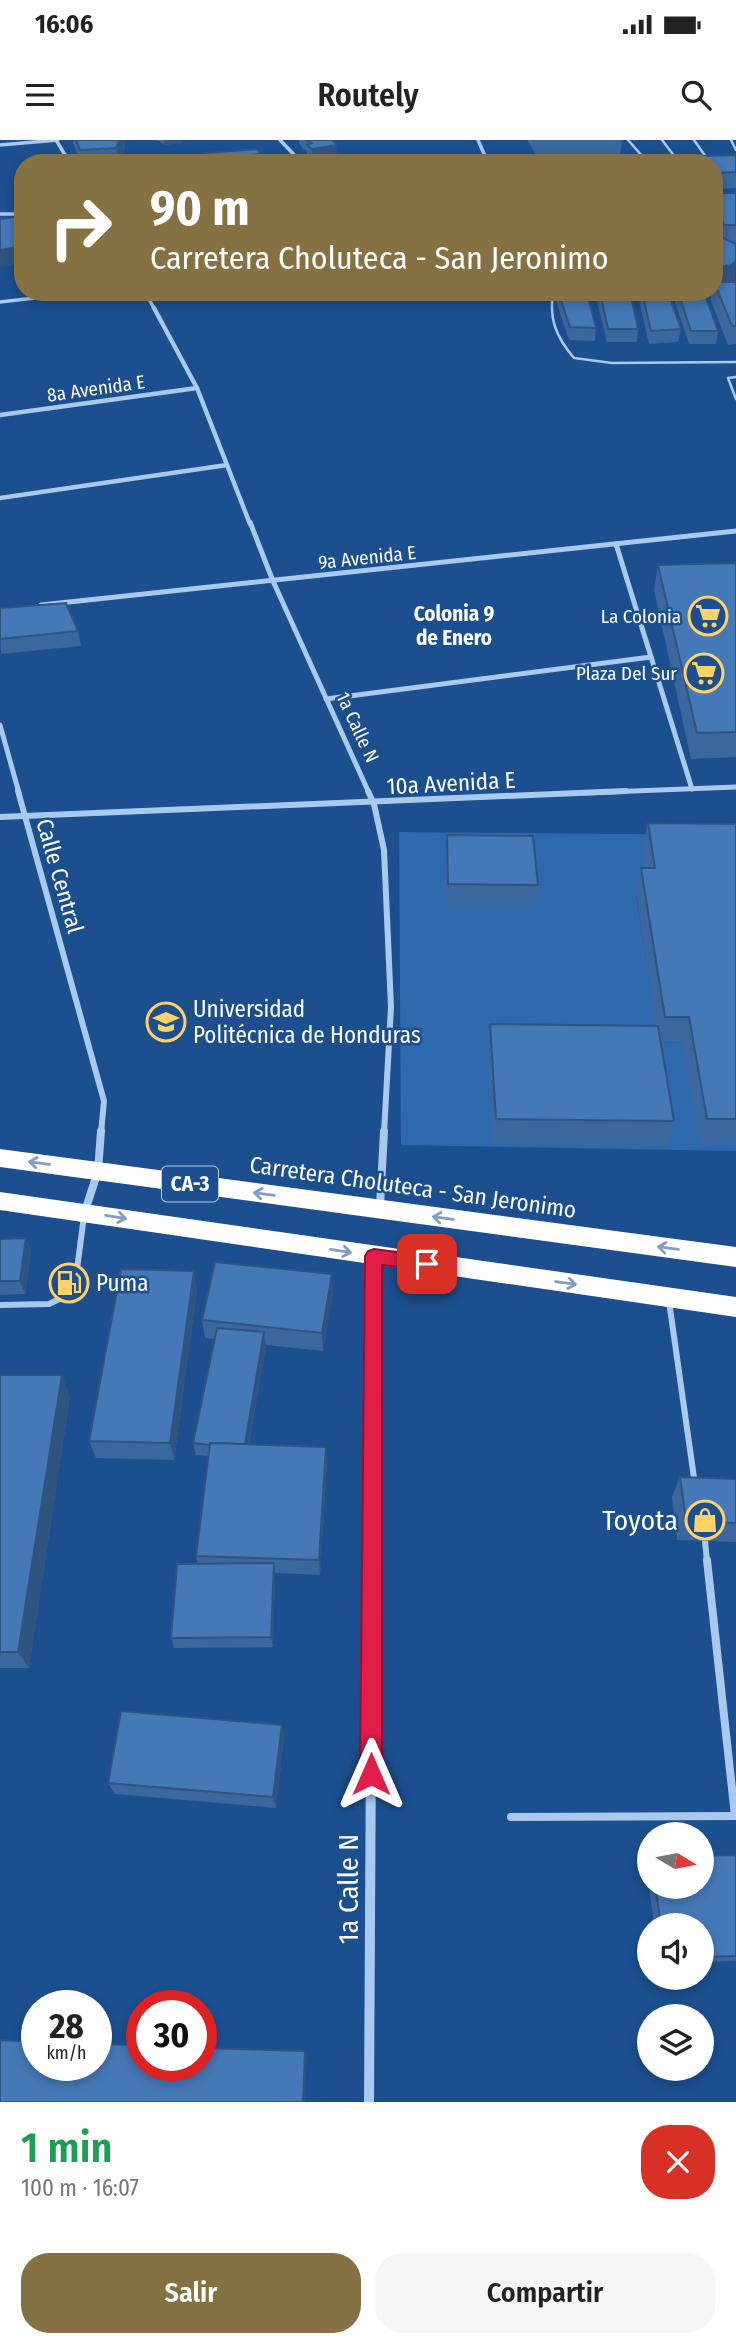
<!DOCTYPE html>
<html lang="es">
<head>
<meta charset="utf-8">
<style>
  :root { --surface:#fff; --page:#f6f6f6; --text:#222; --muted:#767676; --accent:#857141 }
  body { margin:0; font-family:"Fira Sans Condensed",sans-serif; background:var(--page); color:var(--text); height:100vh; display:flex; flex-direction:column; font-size:26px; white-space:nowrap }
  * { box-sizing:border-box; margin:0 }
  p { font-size:23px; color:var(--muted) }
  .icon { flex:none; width:38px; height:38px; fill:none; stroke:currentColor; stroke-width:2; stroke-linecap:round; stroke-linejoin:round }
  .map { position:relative; height:1962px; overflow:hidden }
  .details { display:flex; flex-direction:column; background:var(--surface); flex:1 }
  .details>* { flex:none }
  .guide { position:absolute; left:14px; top:14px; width:709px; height:147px; border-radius:28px; box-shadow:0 4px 10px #0003; background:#857141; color:#fff; overflow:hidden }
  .needle { width:46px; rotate:100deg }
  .fabs { position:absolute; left:637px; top:1682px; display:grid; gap:14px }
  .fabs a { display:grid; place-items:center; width:77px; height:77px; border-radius:50%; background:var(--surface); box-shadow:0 4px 10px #0003; font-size:35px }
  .speed { position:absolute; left:21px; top:1850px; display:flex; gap:14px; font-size:35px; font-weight:700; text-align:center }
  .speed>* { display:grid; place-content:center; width:91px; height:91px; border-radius:50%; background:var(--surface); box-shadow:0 4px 10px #0003; line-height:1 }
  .speed small { font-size:18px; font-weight:400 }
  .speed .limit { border:10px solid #d22; background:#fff; color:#111 }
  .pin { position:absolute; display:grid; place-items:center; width:60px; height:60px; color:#fff; margin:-30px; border-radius:14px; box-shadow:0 4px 10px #0006 }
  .me { position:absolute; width:77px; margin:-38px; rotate:0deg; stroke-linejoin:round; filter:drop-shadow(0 0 5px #0008) }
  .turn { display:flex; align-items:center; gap:24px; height:147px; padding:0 21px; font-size:32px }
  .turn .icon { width:91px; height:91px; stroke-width:2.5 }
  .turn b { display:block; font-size:49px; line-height:60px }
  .round { display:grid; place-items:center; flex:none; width:74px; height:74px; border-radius:28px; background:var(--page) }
  .summary { display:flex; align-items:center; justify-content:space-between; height:119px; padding:0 21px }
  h1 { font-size:42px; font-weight:600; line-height:52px; color:#1e9e55 }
  .button { display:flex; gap:14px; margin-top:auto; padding:14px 21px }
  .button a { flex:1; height:80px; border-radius:28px; background:var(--accent); color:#fff; font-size:28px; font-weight:600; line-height:80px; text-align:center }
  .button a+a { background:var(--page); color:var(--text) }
  .status { display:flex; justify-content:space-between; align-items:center; height:49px; padding:0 35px; background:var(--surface); direction:ltr }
  .status svg { height:19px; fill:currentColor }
  header { display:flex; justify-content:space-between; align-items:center; height:91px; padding:0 21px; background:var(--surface); font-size:32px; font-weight:600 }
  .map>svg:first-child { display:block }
</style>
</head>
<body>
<div class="status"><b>16:06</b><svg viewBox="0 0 49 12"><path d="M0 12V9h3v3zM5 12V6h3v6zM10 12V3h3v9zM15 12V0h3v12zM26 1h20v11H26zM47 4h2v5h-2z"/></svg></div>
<header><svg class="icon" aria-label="menu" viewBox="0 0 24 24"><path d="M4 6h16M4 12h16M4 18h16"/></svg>Routely<svg class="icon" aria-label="search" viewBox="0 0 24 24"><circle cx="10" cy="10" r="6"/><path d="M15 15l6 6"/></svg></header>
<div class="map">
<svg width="736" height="1962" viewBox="0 0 736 1962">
  <rect width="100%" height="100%" fill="#1b4f8f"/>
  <path fill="#2e69ad" d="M399 692 736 695 650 754H636L659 902 682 903 736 1004V1011L401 1005Z"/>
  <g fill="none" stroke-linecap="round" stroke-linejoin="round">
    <g stroke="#a9c9ee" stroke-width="2.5">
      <path d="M628 0 643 17H673"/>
      <path d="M662 0 675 17H678"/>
      <path d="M694 0 706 17"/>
      <path d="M731 0 736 10"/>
      <path d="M553 152C549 179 556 197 574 218L612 223 736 222"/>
      <path d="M582 154 603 155"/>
      <path d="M624 156H645"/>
      <path d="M736 237 728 238 736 259"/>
    </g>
    <g stroke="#a9c9ee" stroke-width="6">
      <path d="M669 1161 695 1345"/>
      <path d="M0 1165 49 1164 74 1152 84 1076"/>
      <path d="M705 1401 707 1422"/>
    </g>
    <g stroke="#a9c9ee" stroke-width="8">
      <path d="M707 1420 735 1676"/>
      <path d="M511 1677 736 1676"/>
    </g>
    <g stroke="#a9c9ee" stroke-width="3.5">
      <path d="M56 0 70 23"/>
      <path d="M280 0 302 23"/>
      <path d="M478 0 488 23"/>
      <path d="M0 5 58 0"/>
      <path d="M0 74H23"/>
      <path d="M145 152 155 170"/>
      <path d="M0 162 88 152"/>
    </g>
    <g stroke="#a9c9ee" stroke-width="4.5">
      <path d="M154 168 197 248 250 384"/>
      <path d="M0 275 197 248"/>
      <path d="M0 358 227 325"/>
    </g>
    <g stroke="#a9c9ee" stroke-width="5">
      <path d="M250 382 273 441 369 653"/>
      <path d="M616 404 692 649"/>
      <path d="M41 465 736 391"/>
      <path d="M326 559 651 517"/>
      <path d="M0 585 19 653"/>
      <path d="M583 653 736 647"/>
    </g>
    <g stroke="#a9c9ee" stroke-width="6">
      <path d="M18 651 104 961 101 993"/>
      <path d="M368 651 374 664 384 710 391 867 384 993"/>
      <path d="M0 677 626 651"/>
    </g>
    <g stroke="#a9c9ee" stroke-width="8">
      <path d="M380 1066 384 991"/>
      <path d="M85 1071 98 1031 101 991"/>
      <path d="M372 1422 374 1116"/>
    </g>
    <path stroke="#a9c9ee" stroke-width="10" d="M369 1962 372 1420"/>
    <g fill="#fff" fill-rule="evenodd">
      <path d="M0 1009 736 1107V1127L0 1027Z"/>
      <path d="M0 1052 736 1157V1177L0 1070Z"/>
    </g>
  </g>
  <g fill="#3a679d">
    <path d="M73 0H124L125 8 118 23H81L73 4Z"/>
    <path d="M157 0H182V3L165 5Z"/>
    <path d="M299 0H332L337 5V17L312 20 307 16V11L303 9 299 3Z"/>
    <path d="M527 0H622L620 15 538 18Z"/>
    <path d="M736 15V48L714 49V23H666V17Z"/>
    <path d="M714 53H736V102H731L735 140 732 142H736V204L728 205 710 159 712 152H714V95L718 96 714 87Z"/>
    <path d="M557 152H587L596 188 595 201 569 200 556 161Z"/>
    <path d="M599 152H631V154H630L638 189 637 202H607L597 161Z"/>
    <path d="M641 152H704L718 191 716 204H689L674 159 675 154 668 153 681 189 678 202 649 204 639 160Z"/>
    <path d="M736 423V617L691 619 654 450 658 425Z"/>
    <path d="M0 468 78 491 81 506 1 514Z"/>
    <path d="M648 683 736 684V1004L699 1003 682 903 661 902 674 981 667 1006 493 1004 487 909 490 884 656 886 636 753 641 728H645L642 708Z"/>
    <path d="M447 695 538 745 536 766 447 765 445 716Z"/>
    <path d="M26 1098 31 1111 25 1154 0 1155V1099Z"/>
    <path d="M197 1149 174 1320 96 1318 89 1301Z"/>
    <path d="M333 1153 323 1211 266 1205 249 1304 327 1324 320 1435 275 1433 273 1507 174 1508 171 1498 198 1424 196 1416 208 1316 196 1315 193 1303 214 1199 205 1198 202 1180Z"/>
    <path d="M0 1235 70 1256 29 1528H0Z"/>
    <path d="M680 1337 736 1339V1402L677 1400 672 1357Z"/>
    <path d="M282 1585 284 1597 276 1668 115 1654 108 1643Z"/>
    <path d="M736 1715V1821L702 1822V1785H654L646 1724 649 1720V1746H702Z"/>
  </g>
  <g fill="#305480">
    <path d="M120 0H124L125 8 118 23 116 8Z"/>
    <path d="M164 0H182V3L165 5Z"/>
    <path d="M337 5V17L312 20V9Z"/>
    <path d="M260 14V23H207V20Z"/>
    <path d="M23 106V124L0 127V110Z"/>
    <path d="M736 121 735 140 727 146 714 143V129Z"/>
    <path d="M26 1098 31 1111 25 1154 20 1141Z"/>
    <path d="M194 1131 197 1149 174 1320 170 1303Z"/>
    <path d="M332 1134 333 1153 323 1211 322 1193Z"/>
    <path d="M264 1192 266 1205 246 1320 244 1308Z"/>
    <path d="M62 1235 70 1256 29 1528 18 1512Z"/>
    <path d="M326 1307 327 1324 320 1435 319 1420Z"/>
    <path d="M274 1423 275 1433 273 1507 271 1497Z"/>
    <path d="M282 1585 284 1597 276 1668 273 1657Z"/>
    <path d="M305 1911 307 1915 305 1962H303Z"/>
  </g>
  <g fill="#4478b7" stroke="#305480" stroke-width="2">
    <path d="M76 0H120L116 8 80 10Z"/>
    <path d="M306 0H332L337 5 312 9 307 5 312 3Z"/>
    <path d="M258 9 260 14 207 20 205 13Z"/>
    <path d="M736 15V32L714 33V23H670L666 17Z"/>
    <path d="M714 53H736V85H724L714 64Z"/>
    <path d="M23 76V106L0 110V79Z"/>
    <path d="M714 95 721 97 734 103 736 106V121L731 125 714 129Z"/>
    <path d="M714 142H736V186H732Z"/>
    <path d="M558 152H587L596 188 570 187Z"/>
    <path d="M600 152H630L638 189H608Z"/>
    <path d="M642 152H668L681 189 651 191Z"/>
    <path d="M678 152H704L718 191H691Z"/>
    <path d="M736 423V592L697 593 658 425Z"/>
    <path d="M66 463 78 491 0 499V468Z"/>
    <path d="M648 683 736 684V979H707L689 877H665L641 728H655Z"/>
    <path d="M447 695 533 696 538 745 448 744Z"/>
    <path d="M490 884 658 886 674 981 496 979Z"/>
    <path d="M26 1098 20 1141H0V1099Z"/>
    <path d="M215 1122 332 1134 322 1193 202 1180Z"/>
    <path d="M121 1129 194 1131 170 1303 89 1301Z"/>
    <path d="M217 1188 264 1192 245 1304 210 1303V1305L193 1303Z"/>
    <path d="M0 1235H62L18 1512H0Z"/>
    <path d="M210 1303 326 1307 319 1420 196 1416Z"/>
    <path d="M680 1337 736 1339V1383L686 1381Z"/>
    <path d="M274 1423 271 1497 171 1498 177 1424Z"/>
    <path d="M121 1571 282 1585 273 1657 108 1643Z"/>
    <path d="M736 1715V1816L702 1817V1785H661L655 1746H702V1716Z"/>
    <path d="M0 1900 37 1902V1925H96V1904L142 1905V1925H201V1908L305 1911 303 1962H0Z"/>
  </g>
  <defs><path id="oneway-shaft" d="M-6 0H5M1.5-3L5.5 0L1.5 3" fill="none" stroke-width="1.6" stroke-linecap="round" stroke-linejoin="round" transform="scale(1.75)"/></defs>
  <g stroke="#829ec1">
    <use href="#oneway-shaft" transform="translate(39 1023) rotate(-172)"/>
    <use href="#oneway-shaft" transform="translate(264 1054) rotate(-172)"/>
    <use href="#oneway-shaft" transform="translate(116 1077) rotate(9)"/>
    <use href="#oneway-shaft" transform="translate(443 1078) rotate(-173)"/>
    <use href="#oneway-shaft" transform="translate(668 1108) rotate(-173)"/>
    <use href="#oneway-shaft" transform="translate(341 1111) rotate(9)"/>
    <use href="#oneway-shaft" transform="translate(566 1143) rotate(8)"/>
  </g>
  <path fill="#e11d48" stroke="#92132f" stroke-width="2" d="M374 1109 427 1116 433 1118 436 1124 433 1129 427 1131 382 1125V1634L379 1642 371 1646 363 1642 360 1634 365 1116 368 1111Z"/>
  <defs>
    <symbol id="supermarket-ring" viewBox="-11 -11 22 22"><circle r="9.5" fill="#1b4f8f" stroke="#ffd166" stroke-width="1.5"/><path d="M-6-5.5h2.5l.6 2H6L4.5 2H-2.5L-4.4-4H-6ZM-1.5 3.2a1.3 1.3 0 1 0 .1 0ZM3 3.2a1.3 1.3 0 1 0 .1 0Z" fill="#ffd166"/></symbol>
    <symbol id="university-ring" viewBox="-11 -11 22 22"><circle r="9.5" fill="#1b4f8f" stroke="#ffd166" stroke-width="1.5"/><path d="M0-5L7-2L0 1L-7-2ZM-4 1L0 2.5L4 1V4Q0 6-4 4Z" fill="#ffd166"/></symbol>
    <symbol id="fuel-ring" viewBox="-11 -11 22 22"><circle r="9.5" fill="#1b4f8f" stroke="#ffd166" stroke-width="1.5"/><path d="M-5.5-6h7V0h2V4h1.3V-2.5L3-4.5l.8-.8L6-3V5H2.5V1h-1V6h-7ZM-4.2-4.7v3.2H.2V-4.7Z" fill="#ffd166"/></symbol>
    <symbol id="shop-ring" viewBox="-11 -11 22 22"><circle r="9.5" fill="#1b4f8f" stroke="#ffd166" stroke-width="1.5"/><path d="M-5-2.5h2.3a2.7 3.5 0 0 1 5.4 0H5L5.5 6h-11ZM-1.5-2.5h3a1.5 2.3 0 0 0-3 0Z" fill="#ffd166"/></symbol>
  </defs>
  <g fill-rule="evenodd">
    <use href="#supermarket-ring" x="686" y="454" width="44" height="44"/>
    <use href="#supermarket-ring" x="682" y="511" width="44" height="44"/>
    <use href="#university-ring" x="144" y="860" width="44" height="44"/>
    <use href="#fuel-ring" x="47" y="1121" width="44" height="44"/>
    <use href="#shop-ring" x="683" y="1358" width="44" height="44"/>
  </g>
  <g text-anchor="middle" stroke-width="5" stroke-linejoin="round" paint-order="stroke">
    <g font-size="19" fill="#fff" stroke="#1b4f8f">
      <text transform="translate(96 248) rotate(-8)" y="7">8a Avenida E</text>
      <text transform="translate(367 417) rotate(-6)" y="7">9a Avenida E</text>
      <text transform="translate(358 587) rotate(65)" y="7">1a Calle N</text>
    </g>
    <g font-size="19" fill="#fff" stroke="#1b4f8f" text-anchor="end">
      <text x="681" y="483">La Colonia</text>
      <text x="677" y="540">Plaza Del Sur</text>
    </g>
    <g font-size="21" font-weight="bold" fill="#fff" stroke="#1b4f8f">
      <text x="454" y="481">Colonia 9<tspan x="454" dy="24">de Enero</tspan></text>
    </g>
    <rect fill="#1b4f8f" stroke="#bbcadd" stroke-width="2" x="162" y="1026.5" width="56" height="35" rx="5"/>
    <g font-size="21" font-weight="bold" fill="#fff">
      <text x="190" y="1051">CA-3</text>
    </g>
    <g font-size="23" fill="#fff" stroke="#1b4f8f">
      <text transform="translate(451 643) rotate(-3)" y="8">10a Avenida E</text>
      <text transform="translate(60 736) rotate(74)" y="8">Calle Central</text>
      <text transform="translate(413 1047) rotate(8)" y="8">Carretera Choluteca - San Jeronimo</text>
    </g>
    <g font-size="23" fill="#fff" stroke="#1b4f8f" text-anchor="start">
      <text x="193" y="877">Universidad<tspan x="193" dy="26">Politécnica de Honduras</tspan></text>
      <text x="96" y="1151">Puma</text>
    </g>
    <g font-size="28" fill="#fff" stroke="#1b4f8f" text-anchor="end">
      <text x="678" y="1390">Toyota</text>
    </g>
    <g font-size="28" fill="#fff" stroke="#1b4f8f">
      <text transform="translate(348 1749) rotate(-90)" y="10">1a Calle N</text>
    </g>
  </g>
</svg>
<div class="fabs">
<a><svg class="needle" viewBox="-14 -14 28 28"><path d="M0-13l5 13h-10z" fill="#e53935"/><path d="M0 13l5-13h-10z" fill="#767676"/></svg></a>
<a><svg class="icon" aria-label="sound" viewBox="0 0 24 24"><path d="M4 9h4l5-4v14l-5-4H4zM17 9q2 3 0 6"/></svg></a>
<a><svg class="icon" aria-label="layers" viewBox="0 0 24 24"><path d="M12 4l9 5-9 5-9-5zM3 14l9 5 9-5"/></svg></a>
</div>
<div class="speed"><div>28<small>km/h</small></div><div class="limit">30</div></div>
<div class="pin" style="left:427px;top:1124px;background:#d93025"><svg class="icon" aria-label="arrive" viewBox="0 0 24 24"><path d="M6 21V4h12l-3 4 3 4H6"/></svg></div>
<svg class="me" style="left:371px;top:1634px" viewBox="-20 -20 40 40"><path d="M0-17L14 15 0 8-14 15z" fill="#e11d48" stroke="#fff" stroke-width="4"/></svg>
<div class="guide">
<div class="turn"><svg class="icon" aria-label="right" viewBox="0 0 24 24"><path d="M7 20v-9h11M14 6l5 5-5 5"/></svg><div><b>90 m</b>Carretera Choluteca - San Jeronimo</div></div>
</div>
</div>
<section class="details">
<div class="summary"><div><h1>1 min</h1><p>100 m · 16:07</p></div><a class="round" style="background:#d93025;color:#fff"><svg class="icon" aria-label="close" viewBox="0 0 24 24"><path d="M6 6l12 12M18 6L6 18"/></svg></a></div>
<div class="button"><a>Salir</a><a>Compartir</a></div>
</section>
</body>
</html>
